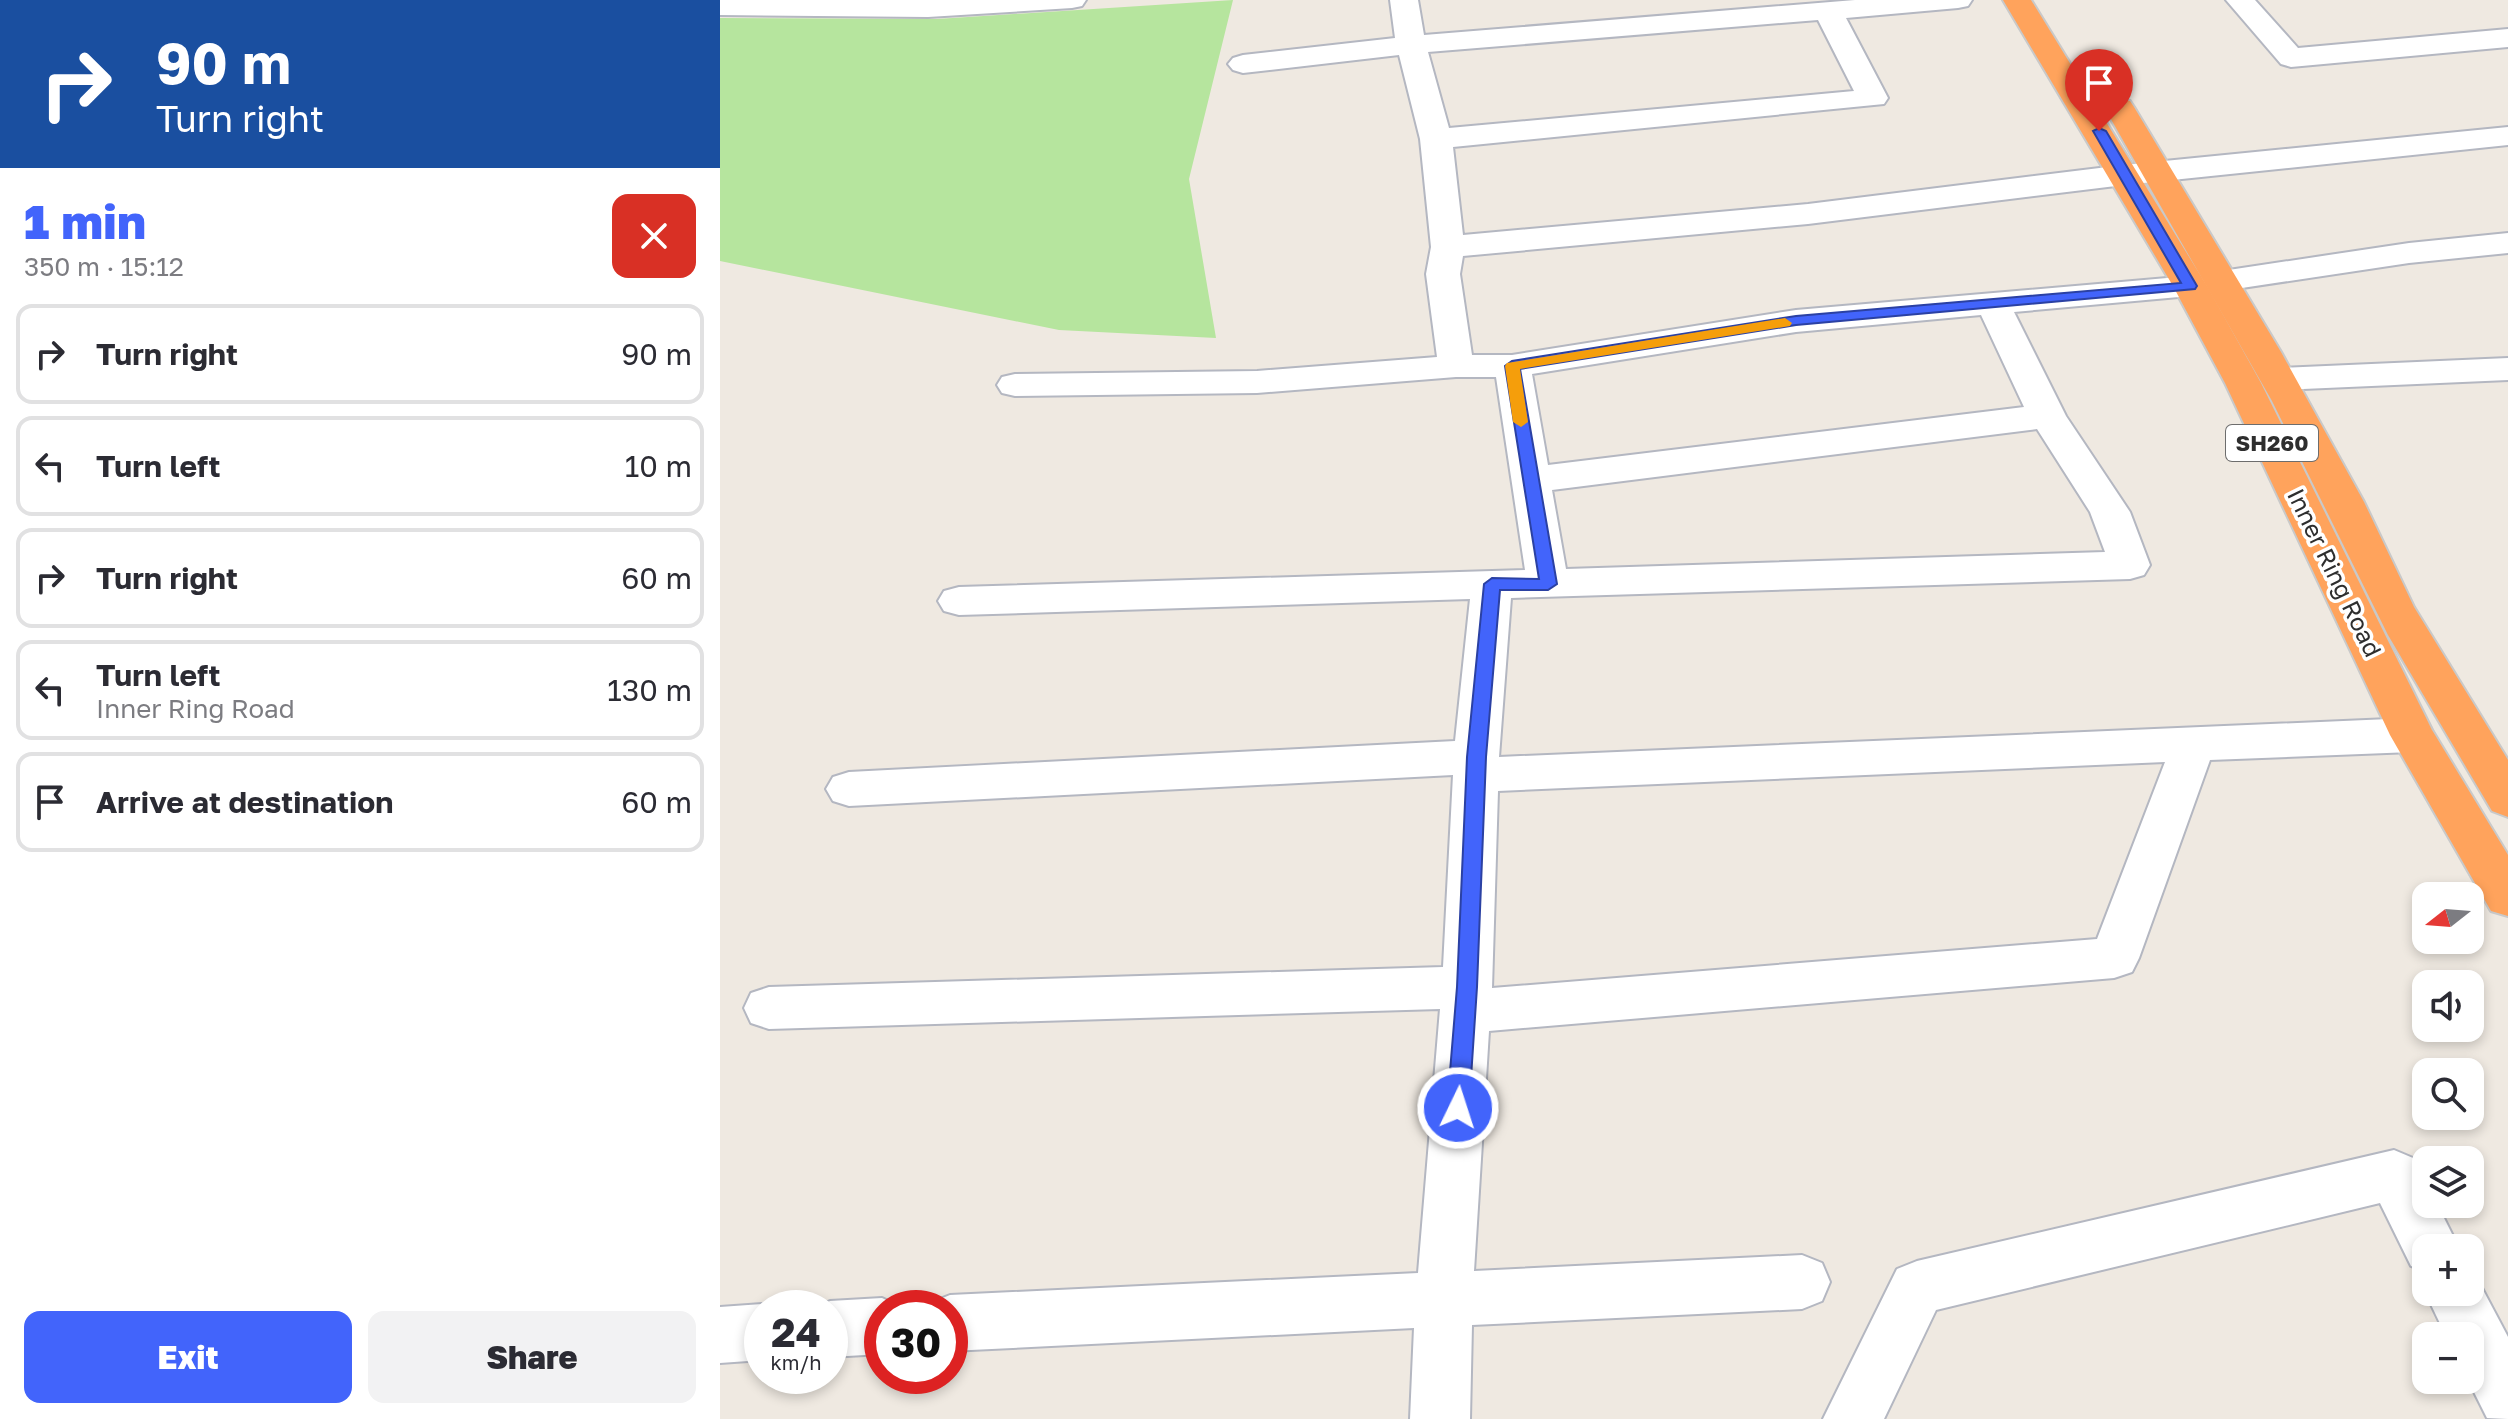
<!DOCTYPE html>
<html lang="en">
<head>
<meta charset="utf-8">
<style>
  :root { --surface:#fff; --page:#f2f2f3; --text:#2b2b33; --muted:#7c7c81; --line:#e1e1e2; --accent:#4264fb }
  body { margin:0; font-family:"Golos Text",sans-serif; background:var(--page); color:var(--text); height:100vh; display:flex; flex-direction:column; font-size:30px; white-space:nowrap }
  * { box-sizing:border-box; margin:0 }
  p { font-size:26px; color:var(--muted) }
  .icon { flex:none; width:44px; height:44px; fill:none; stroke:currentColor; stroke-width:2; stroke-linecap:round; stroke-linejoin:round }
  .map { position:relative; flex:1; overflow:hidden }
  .sheet { display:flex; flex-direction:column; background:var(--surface); width:720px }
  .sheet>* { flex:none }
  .guide { background:#1a4fa0; color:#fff; overflow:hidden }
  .needle { width:52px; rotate:253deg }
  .controls { position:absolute; left:1692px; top:882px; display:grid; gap:16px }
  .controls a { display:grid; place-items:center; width:72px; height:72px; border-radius:16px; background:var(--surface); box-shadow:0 4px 12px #0003; font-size:40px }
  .speed { position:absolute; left:24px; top:1290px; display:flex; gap:16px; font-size:40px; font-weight:700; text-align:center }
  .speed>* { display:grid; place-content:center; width:104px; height:104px; border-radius:50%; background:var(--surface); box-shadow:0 4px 12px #0003; line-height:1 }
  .speed small { font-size:20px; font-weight:400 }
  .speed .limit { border:12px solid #d22; background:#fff; color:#111 }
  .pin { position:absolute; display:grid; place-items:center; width:68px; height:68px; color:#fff; margin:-82px -34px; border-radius:50% 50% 50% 0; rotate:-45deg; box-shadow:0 0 8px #0007 }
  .pin .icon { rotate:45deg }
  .me { position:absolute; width:88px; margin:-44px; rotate:4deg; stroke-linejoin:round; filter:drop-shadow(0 0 6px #0008) }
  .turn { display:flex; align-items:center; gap:28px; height:168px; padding:0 24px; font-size:36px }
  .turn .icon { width:104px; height:104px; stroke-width:2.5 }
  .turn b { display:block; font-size:56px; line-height:68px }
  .round { display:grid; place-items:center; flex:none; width:84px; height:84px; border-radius:16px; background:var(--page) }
  .overview { display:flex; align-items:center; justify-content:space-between; height:136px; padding:0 24px }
  h1 { font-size:48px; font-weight:800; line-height:60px; color:var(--accent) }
  .cta { display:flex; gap:16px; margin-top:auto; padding:16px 24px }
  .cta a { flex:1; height:92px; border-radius:16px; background:var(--accent); color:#fff; font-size:32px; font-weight:800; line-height:92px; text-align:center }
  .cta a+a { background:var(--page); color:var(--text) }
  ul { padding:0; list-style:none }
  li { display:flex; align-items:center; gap:24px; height:100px; margin:0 16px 12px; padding:0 8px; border:4px solid var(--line); border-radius:16px }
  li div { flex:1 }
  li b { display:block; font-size:30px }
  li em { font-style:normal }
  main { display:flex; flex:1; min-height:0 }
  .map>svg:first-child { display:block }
</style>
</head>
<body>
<main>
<section class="sheet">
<div class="guide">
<div class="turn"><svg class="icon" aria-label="right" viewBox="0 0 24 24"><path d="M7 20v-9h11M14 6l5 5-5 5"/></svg><div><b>90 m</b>Turn right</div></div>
</div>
<div class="overview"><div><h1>1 min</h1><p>350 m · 15:12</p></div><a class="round" style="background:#d93025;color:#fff"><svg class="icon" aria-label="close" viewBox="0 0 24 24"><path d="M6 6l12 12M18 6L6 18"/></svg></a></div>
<ul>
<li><svg class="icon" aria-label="right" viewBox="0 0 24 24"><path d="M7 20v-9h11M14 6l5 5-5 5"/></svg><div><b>Turn right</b></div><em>90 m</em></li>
<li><svg class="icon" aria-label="left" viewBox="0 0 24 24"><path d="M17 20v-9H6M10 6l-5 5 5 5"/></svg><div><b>Turn left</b></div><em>10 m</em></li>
<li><svg class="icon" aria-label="right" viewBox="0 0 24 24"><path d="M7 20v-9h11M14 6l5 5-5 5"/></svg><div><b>Turn right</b></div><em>60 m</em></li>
<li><svg class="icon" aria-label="left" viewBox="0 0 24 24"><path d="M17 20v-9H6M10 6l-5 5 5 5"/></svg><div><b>Turn left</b><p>Inner Ring Road</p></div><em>130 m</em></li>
<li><svg class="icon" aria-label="arrive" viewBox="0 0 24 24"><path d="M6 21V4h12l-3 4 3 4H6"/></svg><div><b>Arrive at destination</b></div><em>60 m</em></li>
</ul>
<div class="cta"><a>Exit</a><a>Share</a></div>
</section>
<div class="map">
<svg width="1788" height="1419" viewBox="0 0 1788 1419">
  <rect width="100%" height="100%" fill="#efe9e1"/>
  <path fill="#b6e59e" d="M513 0 469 179 496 338 339 330 0 261V18L217 19Z"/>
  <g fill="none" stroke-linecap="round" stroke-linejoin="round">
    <defs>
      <g id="minor">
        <path d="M0 0H366L362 6 352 8 208 17 0 15Z"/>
        <path d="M670 0H698L704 35 1135 0H1252L1248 6 1238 8 1126 18 1168 98 1164 104 733 147 743 235 1088 204 1404 165 1788 127V145L1404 185 1088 224 743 256 740 274 752 355H792L1076 310 1470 276 1482 279 1487 286 1482 293 1470 296 1294 312 1346 416 1410 512 1430 565 1424 575 1410 579 791 598 779 757 1692 718 1708 723 1714 735 1708 747 1692 752 1490 760 1419 958 1412 972 1394 978 769 1031 754 1271 1082 1255 1102 1263 1110 1282 1102 1301 1082 1309 752 1325 750 1419H690L694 1328 230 1351V1308H208L210 1303 230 1295 698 1273 720 1009 49 1029 31 1023 24 1008 31 993 49 987 723 967 733 775 129 806 113 801 106 789 113 777 129 772 735 741 750 599 239 615 224 611 218 601 224 591 239 587 805 570 776 377H736L537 393 295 396 282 393 277 385 282 377 295 374 537 371 717 357 706 274 711 247 700 139 679 55 523 73 513 70 508 64 513 58 523 55 675 38ZM1098 20 1134 91 729 128 708 52ZM1261 315 1304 407 828 465 812 374 1076 332ZM1317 429 1370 512 1385 552 846 569 832 490ZM1445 762 1377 939 772 988 778 791Z"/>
        <path d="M1506 0H1535L1578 48 1788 29V47L1571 67 1561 64Z"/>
        <path d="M1788 233V253L1689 263 1502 291 1490 288 1485 281 1490 274 1502 271 1689 243Z"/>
        <path d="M1788 358V380L1559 390 1546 387 1541 379 1546 371 1559 368Z"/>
        <path d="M1674 1150 1693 1158 1706 1182V1204H1717L1739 1248H1706V1272L1691 1266 1660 1203 1216 1310 1164 1419H1103L1177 1269 1197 1261Z"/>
        <path d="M1750 1271 1754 1273 1788 1337V1419L1767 1418 1748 1380 1750 1336H1726L1705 1292H1750Z"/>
        <path d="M162 1298 183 1308H162V1354L110 1357V1308H93L110 1301Z"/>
        <path d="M42 1304 52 1308H42V1360L0 1363V1307Z"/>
      </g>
      <g id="highway">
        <path d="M1283 0H1311L1487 286 1541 383 1712 730 1788 855V916L1771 911 1670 735 1505 383 1453 286Z"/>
        <path d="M1399 98 1410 101 1414 107 1561 352 1644 502 1694 607 1788 760V817L1772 811 1668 635 1552 401 1384 107 1388 101Z"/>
      </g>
    </defs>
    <use href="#minor" stroke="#b4b7c1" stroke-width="4"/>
    <use href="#highway" stroke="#c9c9c9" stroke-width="4"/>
    <use href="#minor" fill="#fff" fill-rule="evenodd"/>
    <use href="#highway" fill="#ffa35c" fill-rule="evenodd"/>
  </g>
  <path fill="#4264fb" stroke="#2b41a3" stroke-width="2" d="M1379 128 1386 131 1477 286 1475 289 1076 325 800 369 837 584 828 590H780L766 757 757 987 749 1108 746 1114 738 1117 730 1114 727 1108 737 987 747 757 764 584 772 578 819 579 785 366 792 361 1076 316 1461 283 1373 131Z"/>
  <path fill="#f59e0b" d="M1065 318 1072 323 1070 326 800 369 808 422 801 427 793 422 785 366 787 363Z"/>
  <g text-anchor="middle" stroke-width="7" stroke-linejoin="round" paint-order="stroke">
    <rect fill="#fff" stroke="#6d6d6d" stroke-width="2" x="1506" y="425" width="92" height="36" rx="6"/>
    <g font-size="22" font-weight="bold" fill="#2e2e2e">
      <text x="1552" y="451">SH260</text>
    </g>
    <g font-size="24" fill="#2e2e2e" stroke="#fff">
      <text transform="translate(1614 573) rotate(64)" y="8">Inner Ring Road</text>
    </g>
  </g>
</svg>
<div class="controls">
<a><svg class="needle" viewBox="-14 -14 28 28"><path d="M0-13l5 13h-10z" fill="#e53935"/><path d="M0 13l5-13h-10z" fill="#7c7c81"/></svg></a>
<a><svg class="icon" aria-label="sound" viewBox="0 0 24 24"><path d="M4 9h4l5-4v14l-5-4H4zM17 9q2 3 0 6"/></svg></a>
<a><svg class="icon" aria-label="search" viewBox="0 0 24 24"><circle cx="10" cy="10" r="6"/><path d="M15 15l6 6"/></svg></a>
<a><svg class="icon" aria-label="layers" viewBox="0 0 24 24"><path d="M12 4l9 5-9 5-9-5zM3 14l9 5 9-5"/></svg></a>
<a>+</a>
<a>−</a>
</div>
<div class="speed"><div>24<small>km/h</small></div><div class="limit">30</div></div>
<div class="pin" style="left:1379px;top:131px;background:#d93025"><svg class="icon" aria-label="arrive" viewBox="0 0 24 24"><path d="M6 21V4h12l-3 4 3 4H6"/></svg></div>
<svg class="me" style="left:738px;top:1108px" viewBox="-20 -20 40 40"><circle r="17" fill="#4264fb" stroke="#fff" stroke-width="3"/><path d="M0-11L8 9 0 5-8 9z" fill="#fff"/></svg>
</div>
</main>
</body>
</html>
